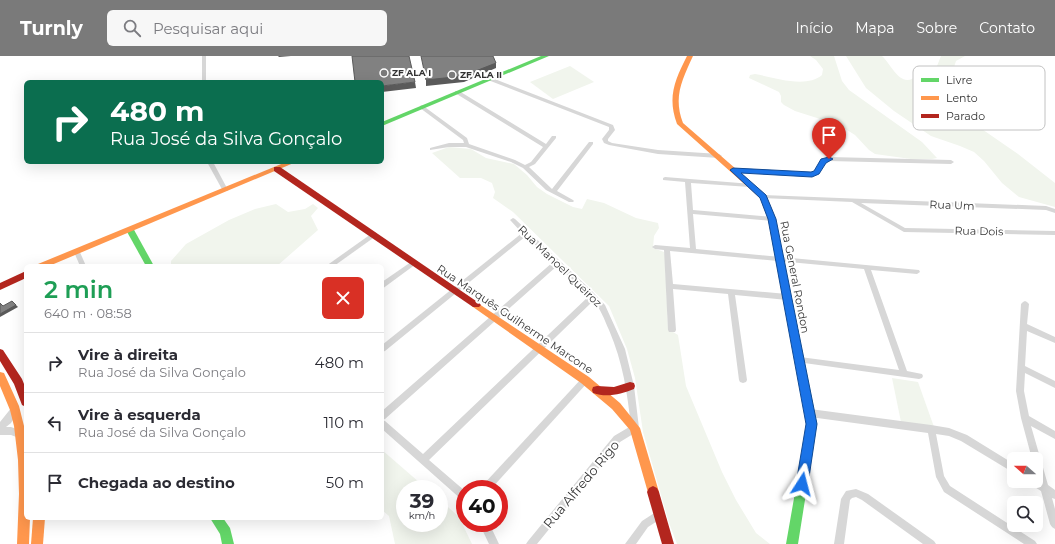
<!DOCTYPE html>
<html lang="pt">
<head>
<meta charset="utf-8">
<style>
  :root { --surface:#fff; --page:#f7f7f7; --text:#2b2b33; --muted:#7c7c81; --line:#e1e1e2; --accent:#7a7a7a }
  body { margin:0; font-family:Montserrat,sans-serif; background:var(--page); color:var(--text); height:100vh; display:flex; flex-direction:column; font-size:15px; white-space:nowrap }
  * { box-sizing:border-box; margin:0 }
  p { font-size:13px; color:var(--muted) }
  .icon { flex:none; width:22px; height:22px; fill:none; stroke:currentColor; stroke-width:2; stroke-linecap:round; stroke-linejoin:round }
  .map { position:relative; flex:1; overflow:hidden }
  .panel { position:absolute; left:24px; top:208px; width:360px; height:256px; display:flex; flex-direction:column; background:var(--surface); border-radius:6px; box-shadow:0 4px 16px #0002 }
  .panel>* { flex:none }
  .guide { position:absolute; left:24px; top:24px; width:360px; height:84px; border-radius:6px; box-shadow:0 4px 16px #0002; background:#0b6e4f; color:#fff; overflow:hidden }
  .needle { width:26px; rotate:291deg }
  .buttons { position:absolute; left:1007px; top:396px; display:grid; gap:8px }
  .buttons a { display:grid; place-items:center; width:36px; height:36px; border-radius:6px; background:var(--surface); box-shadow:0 4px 16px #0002; font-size:20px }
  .speed { position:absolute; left:396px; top:424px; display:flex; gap:8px; font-size:20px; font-weight:700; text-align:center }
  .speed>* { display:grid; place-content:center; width:52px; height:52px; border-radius:50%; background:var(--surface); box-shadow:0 4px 16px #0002; line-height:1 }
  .speed small { font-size:10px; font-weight:400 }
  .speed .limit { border:6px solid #d22; background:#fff; color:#111 }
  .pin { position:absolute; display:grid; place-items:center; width:34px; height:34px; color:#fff; margin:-41px -17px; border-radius:50% 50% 50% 0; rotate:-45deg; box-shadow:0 0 4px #0007 }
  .pin .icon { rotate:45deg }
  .me { position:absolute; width:44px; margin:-22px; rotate:9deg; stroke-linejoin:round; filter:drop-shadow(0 0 3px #0008) }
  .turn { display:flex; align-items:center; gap:14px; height:84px; padding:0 20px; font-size:18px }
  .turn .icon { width:52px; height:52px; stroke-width:2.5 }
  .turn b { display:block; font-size:28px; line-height:34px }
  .round { display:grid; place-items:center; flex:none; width:42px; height:42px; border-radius:6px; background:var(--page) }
  .headline { display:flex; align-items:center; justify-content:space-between; height:68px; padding:0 20px }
  h1 { font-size:24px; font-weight:600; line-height:30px; color:#1e9e55 }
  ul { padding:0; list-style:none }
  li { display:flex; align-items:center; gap:12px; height:60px; padding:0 20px; border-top:1px solid var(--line) }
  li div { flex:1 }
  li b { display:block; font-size:15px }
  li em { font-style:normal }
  header { display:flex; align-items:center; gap:24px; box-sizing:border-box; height:56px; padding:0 20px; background:var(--accent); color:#fff }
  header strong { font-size:19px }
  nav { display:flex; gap:22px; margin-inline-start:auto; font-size:14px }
  .search { width:280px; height:36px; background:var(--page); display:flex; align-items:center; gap:10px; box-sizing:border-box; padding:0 14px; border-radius:6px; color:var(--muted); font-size:15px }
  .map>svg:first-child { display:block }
</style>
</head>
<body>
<header>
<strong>Turnly</strong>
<div class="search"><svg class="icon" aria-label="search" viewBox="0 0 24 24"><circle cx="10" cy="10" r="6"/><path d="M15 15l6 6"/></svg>Pesquisar aqui</div>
<nav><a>Início</a><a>Mapa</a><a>Sobre</a><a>Contato</a></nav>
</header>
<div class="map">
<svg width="1055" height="488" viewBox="0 0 1055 488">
  <rect width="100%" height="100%" fill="#fff"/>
  <g fill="#f1f5ed">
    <path d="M810 0H834L842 25 849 34 922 86 937 102 932 103H911L875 98 869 94 855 79 839 69 795 55 784 49 781 46V40L779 36 749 22 750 19 755 18C773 21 806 33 822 19L823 13 816 4Z"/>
    <path d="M846 0H882C890 7 899 29 912 23 915 21 916 18 919 16 924 13 931 13 937 10L941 0H965L956 5 952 17 935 26 925 38 927 45 946 52 976 69 1018 98 1055 127V151L1019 141 1002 127 984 105 974 96 960 90 931 80 894 55 866 32Z"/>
    <path d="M570 10 594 26 553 43 530 26Z"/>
    <path d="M449 91 471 93 486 102 514 108 527 119 537 131 547 138 573 151 582 153 587 143 604 147 636 162 658 167 659 172 654 180 653 192 664 196 665 200 668 273 678 279 686 330 722 416 736 444 756 477 770 488H677L669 467 643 376 635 322 627 293 609 250 513 156 493 142 495 136 492 127 481 122H460L432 97Z"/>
    <path d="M276 148 288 156 305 153 313 148 318 152 311 160 318 174 277 210H171V205L186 188 229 164 255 153Z"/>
    <path d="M892 322 918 326 934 371 901 366Z"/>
    <path d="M382 394 427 433H405V467H439V443L459 461 472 488H395L389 460 382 454Z"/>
  </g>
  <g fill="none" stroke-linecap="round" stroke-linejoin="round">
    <g fill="#d7d7d7" fill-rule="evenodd">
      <rect x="202" y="0" width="4" height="26"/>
      <path d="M488 22H492L613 69 615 74 608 83V85L612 87 658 94 719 98 722 100 719 102 658 98 609 89 604 87 602 83 609 74V71L488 24Z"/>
      <path d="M455 35H459L546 88 552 80H556V82L535 108 529 111 552 133 589 86H593V88L557 135 573 144 574 145 573 146H569L546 134 523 112 511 106 466 91H449L430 94V92L449 87H464L463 84 420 52V50L422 49 467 82 469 88 515 104 525 109 531 106 543 91 455 37Z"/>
      <path d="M829 101 951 104 954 106 951 108 829 105 825 106 819 117 812 120 733 116 730 114 733 112 811 116 815 115 821 104Z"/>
      <path d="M207 106H213L228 134 227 135H223Z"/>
      <path d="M665 121 752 128V130L750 131 691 127 693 154 772 161 775 163 772 165 693 158 696 193 919 214 920 216 917 218 871 214 907 315 922 318 923 320 922 322 919 323 797 306 796 304 797 302 800 301 899 314 864 213 670 195 673 228 787 238 789 239 790 241 789 243 787 244 735 239 747 324 746 326 743 327 740 326 739 324 728 238 673 233 676 274 675 276H669L668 274 664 194 655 193 652 191 655 189 690 192 685 126 663 124V122Z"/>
      <path d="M763 139 1046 150 1055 153V157L1046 154 861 147 905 172 1055 175V179L904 176 852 146 761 142 760 141Z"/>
      <path d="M513 162 515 163 591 234 605 249 625 293 634 330 639 372 638 375 620 386 537 488H526L528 485 614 380 631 370C627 335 623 307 609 274 604 263 601 253 593 245L429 404 465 435V445L462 444 382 373V364L385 365 423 398 589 240 557 210 385 363 382 364V355L553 206 526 180 385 295 382 296V289L522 177 511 165 510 164Z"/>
      <path d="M371 178H373L376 180 334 210H326Z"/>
      <path d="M75 194H79L86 210H80L74 196Z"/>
      <path d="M411 206H413L416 208 382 233V226Z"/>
      <path d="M1025 245 1027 246 1029 248 1027 268 1055 281V287L1027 275 1025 310 1055 325V332L1025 317 1024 335 1029 360 1055 375V383L1031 370 1048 429 1055 434V443L1052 442 1055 453V473L1052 471 1050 468 1041 435 1030 428 1029 425H1036V422L1037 423 1036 419V403H1032L1021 362 1016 335 1021 248 1023 246Z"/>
      <path d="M585 321 588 322 589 324 588 326 491 433H481L482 430 582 322Z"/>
      <path d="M15 350 18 351 19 354 11 367 6 371H11L22 375 23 378 22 381 19 382 11 379H0V366L12 351Z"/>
      <path d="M810 353 931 369 949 372 967 379 1014 408V417L961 385 949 380 936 378 944 420 950 430 1035 485 1037 488H1024L944 436 936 421 928 377 810 361 807 360 806 357 807 354Z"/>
      <path d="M856 433 868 438 934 485 936 488H923L862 444 856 441 852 442 850 444 844 488H834L841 443 846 435Z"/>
      <path d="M659 454 662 456 664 459 662 462 648 471 636 488H625L642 465Z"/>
      <path d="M479 467H489L499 488H489Z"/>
    </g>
    <g fill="#63d668" fill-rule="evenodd">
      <path d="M541 0H549L382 70V66Z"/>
      <path d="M130 171 133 172 154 210H146L126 174Z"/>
      <path d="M776 181 780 184 817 368 798 488H786L807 368 772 184Z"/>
      <path d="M210 462H223L230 472 234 488H222L220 478Z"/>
    </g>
    <g fill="#ff974d" fill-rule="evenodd">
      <path d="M687 0H693C682 24 673 41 683 67L766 139 776 163 780 184 779 186 776 187 772 184 768 163 760 142 677 68C667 41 675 24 687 0Z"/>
      <path d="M286 106H296L49 210H37L38 208Z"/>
      <path d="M476 246 589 321 620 347 640 372 659 436 657 440 653 442 649 440 630 374 612 353 581 327 473 251 471 249 473 247Z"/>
      <path d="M0 316 4 317 19 350 26 378V462H30L29 488H17L19 438 18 404 14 370 10 354 0 330Z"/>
      <path d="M33 462H45L43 488H31Z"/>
    </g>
    <g fill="#b3261e" fill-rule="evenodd">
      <path d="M274 111H280L479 247 481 249 479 251H473L274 115Z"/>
      <path d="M26 215V222L0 234V227Z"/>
      <path d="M0 293 3 294 22 323 26 333V351L22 349 14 328 0 305Z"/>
      <path d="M630 326 634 327 635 330 634 333C621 338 607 342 593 337L592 334 593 331 597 330 614 331Z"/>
      <path d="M653 430 657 432 659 436 674 488H662L647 436 649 432Z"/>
    </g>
  </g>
  <g fill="#5a5a5a">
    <path d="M278 0H291L279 1Z"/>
    <path d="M496 7V12L464 26 426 30V24Z"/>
    <path d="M415 26 416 32 382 36V30Z"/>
    <path d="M12 245 18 251 0 261V258Z"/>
  </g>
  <g fill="#818181" stroke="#5a5a5a">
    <path d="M352 0H409L415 26 382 30V26H355Z"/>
    <path d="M421 0H493L496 7 463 20 426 24Z"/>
    <path d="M12 245 16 249 0 258V247L3 250Z"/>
  </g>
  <path fill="#1a73e8" stroke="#114b97" d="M829 101 833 103 826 107 819 118 812 121 741 117 766 139 776 163 817 368 808 428 806 432 802 433 798 432 796 428 806 368 768 163 760 142 730 114 733 112 811 116 814 115 821 103Z"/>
  <g fill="#7a7a7a" stroke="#fff" stroke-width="1.5">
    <circle cx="384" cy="17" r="4"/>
    <circle cx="452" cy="19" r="4"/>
  </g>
  <g text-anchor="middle" stroke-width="4" stroke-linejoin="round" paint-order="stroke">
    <g font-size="9" font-weight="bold" fill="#333" stroke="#fff" text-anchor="start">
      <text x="392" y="20">ZF ALA I</text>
      <text x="460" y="22">ZF ALA II</text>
    </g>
    <g font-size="11" fill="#333" stroke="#fff">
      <text transform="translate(952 149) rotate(2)" y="4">Rua Um</text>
      <text transform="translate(979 175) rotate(1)" y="4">Rua Dois</text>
      <text transform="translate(560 210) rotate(44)" y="4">Rua Manoel Queiroz</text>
      <text transform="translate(795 221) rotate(79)" y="4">Rua General Rondon</text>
      <text transform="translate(515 263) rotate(34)" y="4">Rua Marquês Guilherme Marcone</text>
    </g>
    <g font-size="13" fill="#333" stroke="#fff">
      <text transform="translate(581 428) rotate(-50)" y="5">Rua Alfredo Rigo</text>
    </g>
  </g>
  <rect x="913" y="10" width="132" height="64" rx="6" fill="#fff" stroke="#c2c2c2" stroke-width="1"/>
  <rect x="921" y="22" width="18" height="4" fill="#63d668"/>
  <rect x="921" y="40" width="18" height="4" fill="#ff974d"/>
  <rect x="921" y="58" width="18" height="4" fill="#b3261e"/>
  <g font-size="11" fill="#333">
    <text x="946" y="28">Livre</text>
    <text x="946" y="46">Lento</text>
    <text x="946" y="64">Parado</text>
  </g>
</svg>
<div class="buttons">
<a><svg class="needle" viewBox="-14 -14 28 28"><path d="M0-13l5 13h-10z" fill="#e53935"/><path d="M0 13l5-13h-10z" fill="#7c7c81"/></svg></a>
<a><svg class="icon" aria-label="search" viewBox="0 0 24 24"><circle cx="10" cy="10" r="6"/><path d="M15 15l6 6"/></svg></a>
</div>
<div class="speed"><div>39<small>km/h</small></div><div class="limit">40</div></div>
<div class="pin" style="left:829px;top:103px;background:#d93025"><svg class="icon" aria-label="arrive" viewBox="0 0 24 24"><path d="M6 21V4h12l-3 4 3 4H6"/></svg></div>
<svg class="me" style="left:802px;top:428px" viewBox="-20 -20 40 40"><path d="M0-17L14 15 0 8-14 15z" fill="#1a73e8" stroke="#fff" stroke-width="4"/></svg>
<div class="guide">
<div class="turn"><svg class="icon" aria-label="right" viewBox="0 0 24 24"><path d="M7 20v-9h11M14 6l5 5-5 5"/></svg><div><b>480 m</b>Rua José da Silva Gonçalo</div></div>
</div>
<section class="panel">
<div class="headline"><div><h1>2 min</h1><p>640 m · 08:58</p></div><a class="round" style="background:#d93025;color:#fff"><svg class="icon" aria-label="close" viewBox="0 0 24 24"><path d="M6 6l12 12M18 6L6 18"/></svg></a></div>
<ul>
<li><svg class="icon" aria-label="right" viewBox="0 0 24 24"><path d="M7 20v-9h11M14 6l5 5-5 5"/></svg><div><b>Vire à direita</b><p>Rua José da Silva Gonçalo</p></div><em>480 m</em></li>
<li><svg class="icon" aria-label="left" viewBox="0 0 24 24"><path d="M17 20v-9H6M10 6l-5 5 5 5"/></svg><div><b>Vire à esquerda</b><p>Rua José da Silva Gonçalo</p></div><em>110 m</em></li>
<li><svg class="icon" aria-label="arrive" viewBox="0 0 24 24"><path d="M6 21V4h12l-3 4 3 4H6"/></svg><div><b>Chegada ao destino</b></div><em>50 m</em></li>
</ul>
</section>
</div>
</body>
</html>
